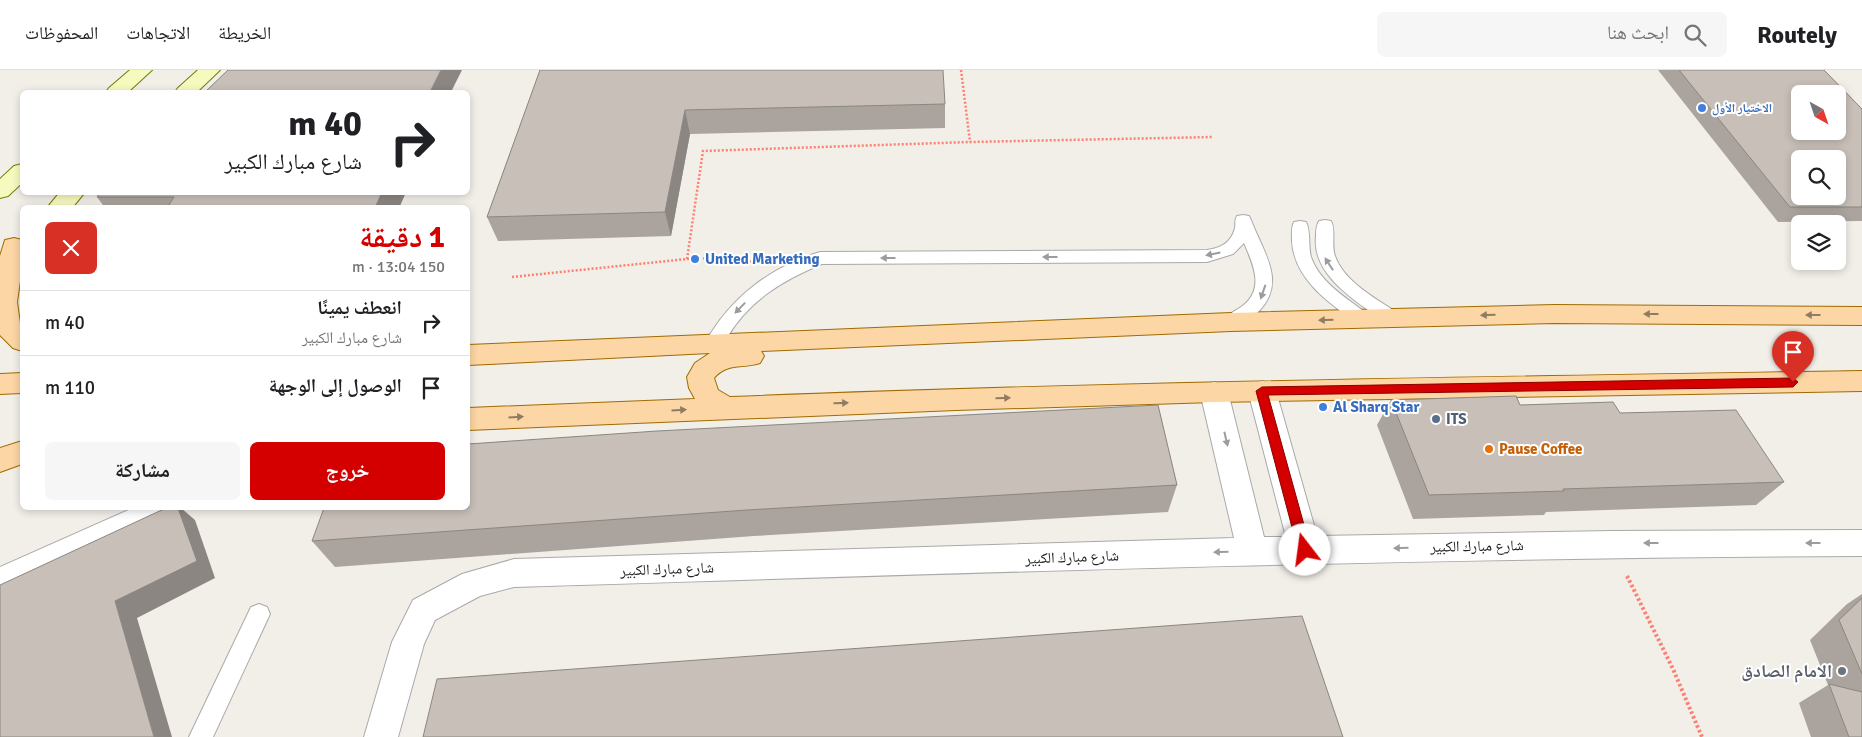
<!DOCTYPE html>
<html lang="ar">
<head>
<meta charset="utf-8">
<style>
  :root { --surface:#fff; --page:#f6f6f6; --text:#202124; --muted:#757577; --line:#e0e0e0; --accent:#d40000 }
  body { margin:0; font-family:Signika,"Noto Naskh Arabic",sans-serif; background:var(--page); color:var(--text); direction:rtl; height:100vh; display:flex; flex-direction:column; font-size:19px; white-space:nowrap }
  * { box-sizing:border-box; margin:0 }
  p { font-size:16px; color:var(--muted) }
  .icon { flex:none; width:28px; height:28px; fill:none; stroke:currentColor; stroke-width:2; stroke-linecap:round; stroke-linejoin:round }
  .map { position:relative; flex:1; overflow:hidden; direction:ltr }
  .drawer { position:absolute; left:20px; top:135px; width:450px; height:305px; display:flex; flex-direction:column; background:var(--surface); border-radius:8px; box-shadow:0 2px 8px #0003; direction:rtl }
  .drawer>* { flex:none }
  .banner { position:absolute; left:20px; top:20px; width:450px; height:105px; border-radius:8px; box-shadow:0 2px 8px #0003; direction:rtl; background:#fff; color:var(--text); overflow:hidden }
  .needle { width:32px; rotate:140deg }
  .buttons { position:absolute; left:1791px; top:15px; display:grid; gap:10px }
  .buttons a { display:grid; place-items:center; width:55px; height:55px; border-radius:8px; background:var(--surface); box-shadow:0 2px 8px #0003; font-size:25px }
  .pin { position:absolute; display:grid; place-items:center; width:42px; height:42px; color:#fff; margin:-51px -21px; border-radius:50% 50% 50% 0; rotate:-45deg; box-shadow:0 0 5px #0007 }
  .pin .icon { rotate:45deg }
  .me { position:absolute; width:55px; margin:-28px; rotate:345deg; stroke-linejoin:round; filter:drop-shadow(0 0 4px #0008) }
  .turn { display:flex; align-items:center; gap:18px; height:105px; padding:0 25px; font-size:22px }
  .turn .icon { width:65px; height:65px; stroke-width:2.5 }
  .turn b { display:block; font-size:35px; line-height:42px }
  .round { display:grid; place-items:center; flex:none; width:52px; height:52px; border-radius:8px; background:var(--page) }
  .headline { display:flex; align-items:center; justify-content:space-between; height:85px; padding:0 25px }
  h1 { font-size:30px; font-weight:700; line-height:38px; color:var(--accent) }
  .button { display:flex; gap:10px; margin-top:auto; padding:10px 25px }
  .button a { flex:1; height:58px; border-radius:8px; background:var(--accent); color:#fff; font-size:20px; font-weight:700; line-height:58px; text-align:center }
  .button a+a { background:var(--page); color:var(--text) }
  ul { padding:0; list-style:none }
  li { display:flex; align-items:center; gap:15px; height:65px; padding:0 25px; border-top:1px solid var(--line) }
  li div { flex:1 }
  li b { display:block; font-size:19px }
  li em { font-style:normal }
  header { display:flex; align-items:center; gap:30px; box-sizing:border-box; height:70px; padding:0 25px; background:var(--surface); border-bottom:1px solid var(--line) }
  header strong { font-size:24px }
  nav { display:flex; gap:28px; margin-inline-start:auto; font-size:18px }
  .search { width:350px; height:45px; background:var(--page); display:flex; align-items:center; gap:12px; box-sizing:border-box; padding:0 18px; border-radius:8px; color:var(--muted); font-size:19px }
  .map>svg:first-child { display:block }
</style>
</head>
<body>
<header>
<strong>Routely</strong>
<div class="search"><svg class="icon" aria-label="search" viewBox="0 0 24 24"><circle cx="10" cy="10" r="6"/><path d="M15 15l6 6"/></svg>ابحث هنا</div>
<nav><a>الخريطة</a><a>الاتجاهات</a><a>المحفوظات</a></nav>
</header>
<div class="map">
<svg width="1862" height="667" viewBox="0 0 1862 667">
  <rect width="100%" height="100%" fill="#f2efe9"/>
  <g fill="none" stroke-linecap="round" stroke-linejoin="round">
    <defs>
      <g id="lane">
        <path d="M1243 145 1249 146 1251 150C1262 180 1287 211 1260 240 1252 248 1242 255 1231 258L1225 257 1222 252C1226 245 1234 242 1241 237 1265 220 1254 196 1244 173L1233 184 1207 192 822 194C783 210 750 230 728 266 722 275 719 281 708 278L705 273C730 228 770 197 820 182L1207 180C1221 178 1231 173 1235 158 1236 153 1234 151 1237 146Z"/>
        <path d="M1325 150 1331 151C1336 159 1331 175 1335 186 1344 212 1377 229 1399 244L1402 248 1399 252C1387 256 1378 246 1368 240 1344 223 1312 199 1316 166 1316 161 1316 156 1319 151Z"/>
        <path d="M1300 151 1306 152C1311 161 1308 176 1311 187 1320 213 1348 229 1369 245L1372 249 1369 253 1363 255 1357 253C1329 233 1294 209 1292 171 1292 165 1291 158 1294 152Z"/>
        <path d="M133 438H163L160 444 0 516V497Z"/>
        <path d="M259 534 267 537 270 544 213 667H189L251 537Z"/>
      </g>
      <path id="street" d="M1262 311 1272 314 1276 321 1317 466 1612 461 1862 460V486C1412 488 963 503 514 517L480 526 435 550 424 574 398 667H364L392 572 413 530 462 504 514 489 1234 468 1200 322 1204 315 1214 312 1224 315 1228 322 1264 467H1286L1248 321 1252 314Z"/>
      <g id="secondary">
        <path d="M130 0H152L128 22H106L109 18Z"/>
        <path d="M198 0H220L197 22H175L178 18Z"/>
        <path d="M22 94V113L8 126 0 128V109L14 96Z"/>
        <path d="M60 122H85L72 138H47Z"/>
      </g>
      <g id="primary">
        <path d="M14 168 22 170V197L17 232 20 253 22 256V281L13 278 0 265V186L5 170Z"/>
        <path d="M1554 235 1862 237V255L1554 253 1231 261 761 281 764 286 760 293C742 299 728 292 714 308L718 320 730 327C1107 312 1485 307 1862 301V321L1214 332 956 340 468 360V338L695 329 689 318 687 307 695 293 710 283 468 295V275L1231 243Z"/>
        <path d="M22 303V323L0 324V304Z"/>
        <path d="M22 371V394L0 402V378Z"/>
      </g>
    </defs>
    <use href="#lane" stroke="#a9a9a9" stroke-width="2"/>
    <use href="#street" stroke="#a9a9a9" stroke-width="2"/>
    <use href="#secondary" stroke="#707d05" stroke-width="2"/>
    <use href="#primary" stroke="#a06b00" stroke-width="2"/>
    <g stroke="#fa8072" stroke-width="2.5" stroke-dasharray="2 2" stroke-linecap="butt">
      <path d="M961 0 970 72"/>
      <path d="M687 189 703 81 970 72 1213 67"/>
      <path d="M512 207 687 189 741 187 754 193"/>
    </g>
    <path stroke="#fa8072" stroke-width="4" stroke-dasharray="2.5 2.5" stroke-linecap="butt" d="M1627 506 1673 599 1702 667"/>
    <use href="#lane" fill="#fff" fill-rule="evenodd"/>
    <use href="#street" fill="#fff" fill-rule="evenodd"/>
    <use href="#secondary" fill="#f7fabf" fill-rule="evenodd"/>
    <use href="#primary" fill="#fcd6a4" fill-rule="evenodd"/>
  </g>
  <g fill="#aba49e">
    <path d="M540 0 945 34V58L690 64 671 166 498 171 487 147Z"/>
    <path d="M1658 0H1824L1862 39V151L1778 152Z"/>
    <path d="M101 122H406L399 138H105L97 127Z"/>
    <path d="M1391 330 1620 343 1784 412 1756 435 1546 442 1544 445 1413 449 1377 355Z"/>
    <path d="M1158 335 1177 415 1168 442 754 466 335 497 312 471Z"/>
    <path d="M1862 524V667H1811L1799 633 1828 615 1810 570 1847 534Z"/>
  </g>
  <g fill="#8b8681">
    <path d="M441 0H462L451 22H430Z"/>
    <path d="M685 40 690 64 671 166 665 142Z"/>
    <path d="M382 122H406L399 138H375Z"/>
    <path d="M178 438H181L195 450 215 508 137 548 172 667H154L115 531Z"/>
  </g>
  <g fill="#c7bfb8" stroke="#8b8681" fill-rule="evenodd">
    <path d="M228 0H441L430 22H205Z"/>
    <path d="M540 0H943L945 34 685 40 665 142 487 147Z"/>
    <path d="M1679 0H1824L1862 39V137H1790ZM1800 24H1838V61H1800ZM1800 89H1838V126H1800Z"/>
    <path d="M101 122H382L375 138H167L174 127H97Z"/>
    <path d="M1516 326 1520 335 1613 332 1620 343 1736 340 1784 412 1563 419 1564 421 1429 425 1391 330Z"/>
    <path d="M1158 335 1177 415 747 440 312 471 324 438H468V374L657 361Z"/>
    <path d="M166 438H178L197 491 115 531 154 667H0V515Z"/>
    <path d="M1862 528V604L1839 550Z"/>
    <path d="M1302 546 1343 667H423L437 609Z"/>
    <path d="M1829 614 1862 622V667H1849Z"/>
  </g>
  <defs><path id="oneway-solid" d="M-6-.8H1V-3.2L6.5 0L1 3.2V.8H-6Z" transform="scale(1.25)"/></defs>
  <g fill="#9c9c9c">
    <use href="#oneway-solid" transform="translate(1213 184) rotate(169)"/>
    <use href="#oneway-solid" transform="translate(1050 187) rotate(180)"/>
    <use href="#oneway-solid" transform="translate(888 188) rotate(180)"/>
    <use href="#oneway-solid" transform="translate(1329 194) rotate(-123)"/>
    <use href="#oneway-solid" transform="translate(1263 222) rotate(109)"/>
    <use href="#oneway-solid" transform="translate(740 238) rotate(134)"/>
    <use href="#oneway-solid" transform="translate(1226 369) rotate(77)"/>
    <use href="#oneway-solid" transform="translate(1651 473) rotate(180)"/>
    <use href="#oneway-solid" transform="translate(1813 473) rotate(180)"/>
    <use href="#oneway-solid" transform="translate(1401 478) rotate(179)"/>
    <use href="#oneway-solid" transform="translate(1221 482) rotate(178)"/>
  </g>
  <g fill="#8f7c63">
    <use href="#oneway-solid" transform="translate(1651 244) rotate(-180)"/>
    <use href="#oneway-solid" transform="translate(1488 245) rotate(179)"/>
    <use href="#oneway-solid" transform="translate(1813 245) rotate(-180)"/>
    <use href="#oneway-solid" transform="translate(1326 250) rotate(178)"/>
    <use href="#oneway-solid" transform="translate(1003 328) rotate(-2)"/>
    <use href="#oneway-solid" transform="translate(841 333) rotate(-2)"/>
    <use href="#oneway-solid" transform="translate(679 340) rotate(-3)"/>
    <use href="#oneway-solid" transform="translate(516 347) rotate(-3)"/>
  </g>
  <path fill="#d40000" stroke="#8a0000" d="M1793 308 1798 312 1793 317 1268 325 1311 480 1309 484 1305 486 1300 484 1298 480 1256 321 1262 317Z"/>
  <g fill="#3f7fe0" stroke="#fff" stroke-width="2">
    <circle cx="1702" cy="38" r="5"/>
    <circle cx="695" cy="189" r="5"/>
    <circle cx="1323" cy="337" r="5"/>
  </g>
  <circle fill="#5c6f8a" stroke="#fff" stroke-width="2" cx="1436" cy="349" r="5"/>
  <circle fill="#e8710a" stroke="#fff" stroke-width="2" cx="1489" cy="379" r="5"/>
  <circle fill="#6b7280" stroke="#fff" stroke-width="2" cx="1842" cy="601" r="5"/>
  <g text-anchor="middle" stroke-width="4" stroke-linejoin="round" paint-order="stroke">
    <g font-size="12" font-weight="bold" fill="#366cbe" stroke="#fff" text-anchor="start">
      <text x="1712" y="42">الاختيار الأول</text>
    </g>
    <g font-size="15" font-weight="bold" fill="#366cbe" stroke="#fff" text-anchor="start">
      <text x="705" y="194">United Marketing</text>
      <text x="1333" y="342">Al Sharq Star</text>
    </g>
    <g font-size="15" font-weight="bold" fill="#4e5e75" stroke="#fff" text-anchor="start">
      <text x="1446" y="354">ITS</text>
    </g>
    <g font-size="15" font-weight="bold" fill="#c56008" stroke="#fff" text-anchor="start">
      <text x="1499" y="384">Pause Coffee</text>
    </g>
    <g font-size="15" fill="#222" stroke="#fff">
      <text transform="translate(1477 476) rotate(-1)" y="5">شارع مبارك الكبير</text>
      <text transform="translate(1072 487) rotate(-2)" y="5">شارع مبارك الكبير</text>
      <text transform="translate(667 499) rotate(-2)" y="5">شارع مبارك الكبير</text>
    </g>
    <g font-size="18" font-weight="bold" fill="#5b616d" stroke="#fff" text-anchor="end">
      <text x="1832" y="607">الامام الصادق</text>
    </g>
  </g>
</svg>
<div class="buttons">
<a><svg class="needle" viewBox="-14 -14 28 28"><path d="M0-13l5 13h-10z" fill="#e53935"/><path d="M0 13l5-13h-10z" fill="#757577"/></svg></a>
<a><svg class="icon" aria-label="search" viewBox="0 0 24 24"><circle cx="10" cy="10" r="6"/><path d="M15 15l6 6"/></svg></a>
<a><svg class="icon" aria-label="layers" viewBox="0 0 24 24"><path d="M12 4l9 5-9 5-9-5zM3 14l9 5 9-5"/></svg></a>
</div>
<div class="pin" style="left:1793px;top:312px;background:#d93025"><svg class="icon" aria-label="arrive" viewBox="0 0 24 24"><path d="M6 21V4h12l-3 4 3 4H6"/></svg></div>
<svg class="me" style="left:1305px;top:480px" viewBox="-20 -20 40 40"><circle r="19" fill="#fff"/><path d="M0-13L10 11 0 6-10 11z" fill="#d40000"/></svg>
<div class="banner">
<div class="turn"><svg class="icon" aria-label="right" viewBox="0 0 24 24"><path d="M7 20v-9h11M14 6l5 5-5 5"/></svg><div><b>40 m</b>شارع مبارك الكبير</div></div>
</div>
<section class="drawer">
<div class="headline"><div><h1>1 دقيقة</h1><p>150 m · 13:04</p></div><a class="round" style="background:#d93025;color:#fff"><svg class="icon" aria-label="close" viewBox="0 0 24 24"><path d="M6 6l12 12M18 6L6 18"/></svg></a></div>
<ul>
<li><svg class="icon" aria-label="right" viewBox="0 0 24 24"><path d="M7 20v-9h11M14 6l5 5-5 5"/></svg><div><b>انعطف يمينًا</b><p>شارع مبارك الكبير</p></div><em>40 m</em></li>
<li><svg class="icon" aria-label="arrive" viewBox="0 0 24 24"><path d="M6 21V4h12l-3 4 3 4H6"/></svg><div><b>الوصول إلى الوجهة</b></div><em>110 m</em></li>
</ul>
<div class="button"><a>خروج</a><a>مشاركة</a></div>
</section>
</div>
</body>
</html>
